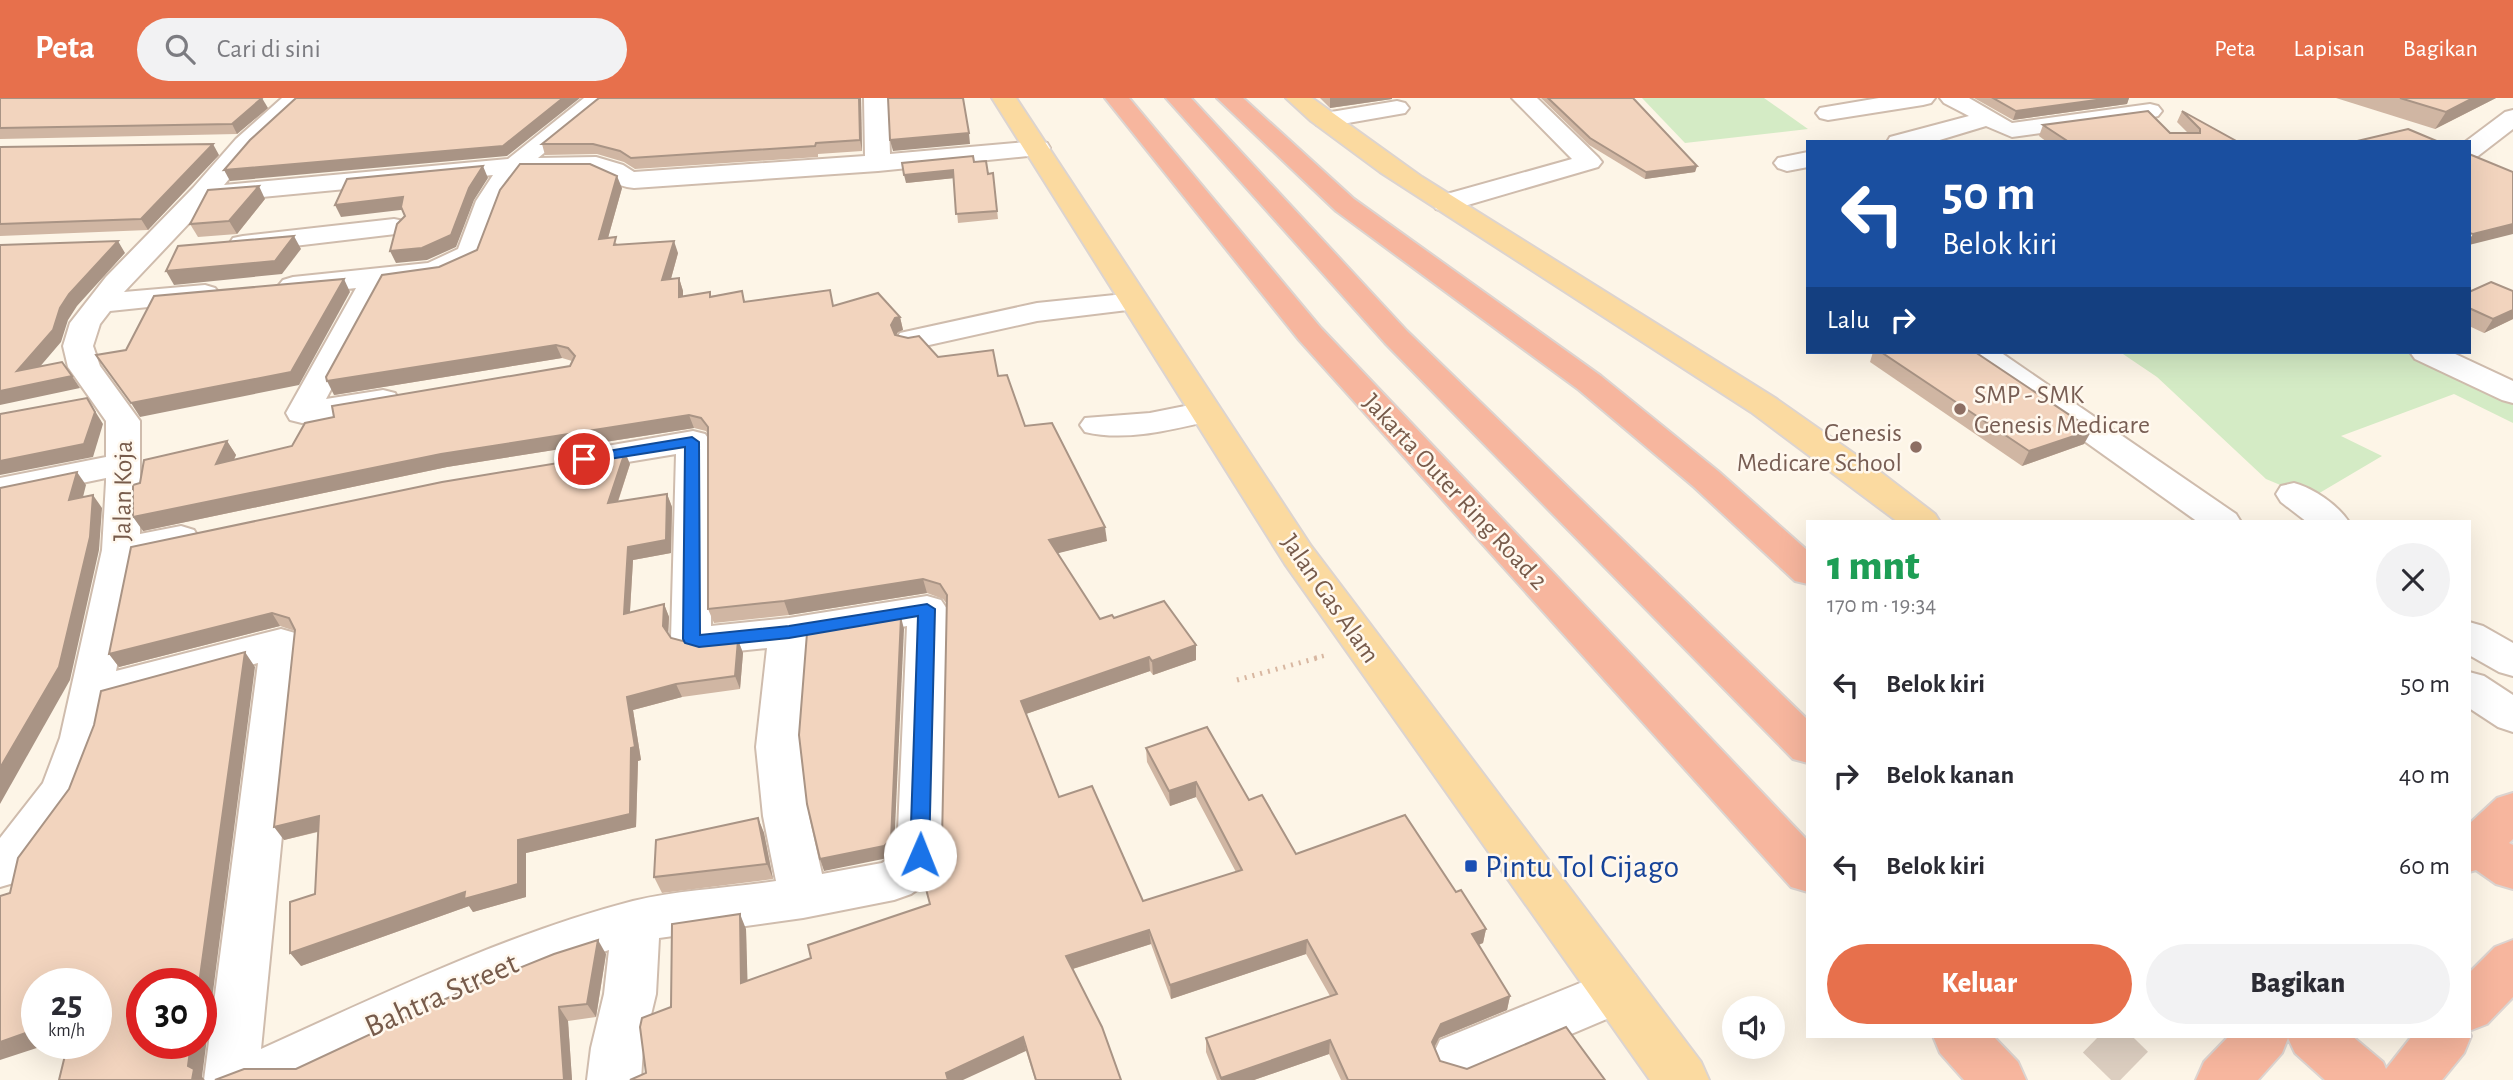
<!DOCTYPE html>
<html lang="id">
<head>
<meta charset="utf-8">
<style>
  :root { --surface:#fff; --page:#f2f2f3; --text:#2b2b33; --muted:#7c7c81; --accent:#e7704c }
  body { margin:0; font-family:"Alegreya Sans",sans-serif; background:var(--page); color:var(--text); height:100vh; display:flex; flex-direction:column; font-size:26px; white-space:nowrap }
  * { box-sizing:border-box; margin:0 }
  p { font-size:23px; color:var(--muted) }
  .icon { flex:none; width:38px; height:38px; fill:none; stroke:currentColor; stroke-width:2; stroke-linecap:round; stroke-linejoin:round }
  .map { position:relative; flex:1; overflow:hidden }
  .details { position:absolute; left:1806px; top:422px; width:665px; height:518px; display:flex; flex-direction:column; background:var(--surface); border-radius:0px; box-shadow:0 7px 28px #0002 }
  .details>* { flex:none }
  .guide { position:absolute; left:1806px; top:42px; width:665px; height:214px; border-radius:0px; box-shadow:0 7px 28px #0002; background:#1a4fa0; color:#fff; overflow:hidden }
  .controls { position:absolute; left:1722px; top:898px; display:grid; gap:14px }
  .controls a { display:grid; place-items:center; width:63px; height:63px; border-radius:50%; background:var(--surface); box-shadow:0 7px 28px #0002; font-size:35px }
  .speed { position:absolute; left:21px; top:870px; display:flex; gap:14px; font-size:35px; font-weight:700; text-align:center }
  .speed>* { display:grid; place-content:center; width:91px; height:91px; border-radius:50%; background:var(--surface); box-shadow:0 7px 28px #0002; line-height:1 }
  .speed small { font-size:18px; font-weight:400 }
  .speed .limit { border:10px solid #d22; background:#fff; color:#111 }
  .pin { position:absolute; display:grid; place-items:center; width:60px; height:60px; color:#fff; margin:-30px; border:4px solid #fff; border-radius:50%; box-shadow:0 2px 7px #0007 }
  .me { position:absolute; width:77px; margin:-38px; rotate:1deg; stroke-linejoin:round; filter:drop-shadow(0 0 5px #0008) }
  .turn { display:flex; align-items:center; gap:24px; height:147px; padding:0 21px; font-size:32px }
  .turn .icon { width:91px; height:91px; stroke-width:2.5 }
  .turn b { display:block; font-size:49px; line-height:60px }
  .then { display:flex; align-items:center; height:66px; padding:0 21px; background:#0003; gap:14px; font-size:26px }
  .round { display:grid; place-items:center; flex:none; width:74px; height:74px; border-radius:37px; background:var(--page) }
  .headline { display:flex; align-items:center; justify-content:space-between; height:119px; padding:0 21px }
  h1 { font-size:42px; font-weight:800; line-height:52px; color:#1e9e55 }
  .action { display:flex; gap:14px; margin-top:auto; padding:14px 21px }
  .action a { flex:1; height:80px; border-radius:42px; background:var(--accent); color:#fff; font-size:28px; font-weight:800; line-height:80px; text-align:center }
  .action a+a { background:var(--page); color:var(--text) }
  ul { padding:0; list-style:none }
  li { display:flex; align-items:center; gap:21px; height:91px; padding:0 21px }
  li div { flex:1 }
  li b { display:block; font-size:26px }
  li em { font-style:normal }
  header { display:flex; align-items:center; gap:42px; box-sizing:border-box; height:98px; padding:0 35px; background:var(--accent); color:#fff }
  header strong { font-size:33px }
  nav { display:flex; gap:38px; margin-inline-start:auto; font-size:24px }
  .search { width:490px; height:63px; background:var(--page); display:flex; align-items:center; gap:18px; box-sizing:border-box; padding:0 24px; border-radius:38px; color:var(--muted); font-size:26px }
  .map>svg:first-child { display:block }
</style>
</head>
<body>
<header>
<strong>Peta</strong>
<div class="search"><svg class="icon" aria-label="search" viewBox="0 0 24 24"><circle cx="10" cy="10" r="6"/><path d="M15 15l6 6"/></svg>Cari di sini</div>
<nav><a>Peta</a><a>Lapisan</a><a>Bagikan</a></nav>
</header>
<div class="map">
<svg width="2513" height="982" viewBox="0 0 2513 982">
  <rect width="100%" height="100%" fill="#fdf5e7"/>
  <g fill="#d4ebc5">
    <path d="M1642 0H1764L1808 31 1685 45Z"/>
    <path d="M2120 254H2412L2513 302V325L2454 296 2341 338 2382 358 2311 400 2266 381 2157 279Z"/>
  </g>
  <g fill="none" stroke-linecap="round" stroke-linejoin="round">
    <path stroke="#dccec0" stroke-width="46" stroke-dasharray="46 24" stroke-linecap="butt" d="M2099 938 2144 982"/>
    <defs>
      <g id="minor">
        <path d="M282 0H308L254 51 224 87 508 61 584 0H611L538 60 596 59 623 67 634 74 865 58 864 0H888L890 56 1038 43 1047 45 1050 50 1047 55 1038 57 878 73 634 90C613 88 612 79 595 75H523L503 103 481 162 444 179 386 187 326 301 383 292 395 295 399 302 395 309 383 312 302 325 290 322 286 315 356 190 293 197 283 194 278 188 283 182 293 179 428 165 458 151 476 103 493 77 209 104 124 194 205 187 215 190 220 196 215 202 110 213 100 226 93 248 100 268 140 323V436L181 428 194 432 199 440 194 448 138 461 116 573 281 531 295 535 301 545 261 951C383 896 503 837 633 803 676 792 731 790 776 783L763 718 756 649 767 550 699 557 677 551 671 541 676 356 573 373 561 370 556 363 561 356 693 333 705 336 710 343 711 528 789 520 927 498 941 502 947 511 943 757 931 782 911 796 894 802 803 820 659 840 656 896 643 950 641 982H587L591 950 604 896 609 852 562 867 476 902 307 982H204L258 565 110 605 104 640 79 704 45 753 17 784 0 789V740L43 685 60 640 102 452 106 384V380L0 402V380L106 359V323L68 269 63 248 70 225 106 179 193 90 236 41ZM907 528 897 755 882 765 822 776 809 718 800 649 808 545Z"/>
        <path d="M1512 0H1537L1598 59 1602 64 1598 69 1454 111 1445 113 1436 111 1432 105 1436 99 1572 61Z"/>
        <path d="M1879 0H1935L1931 5 1923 7 1828 22 1820 20 1816 15 1820 10Z"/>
        <path d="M1940 0H1969L2012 25 2150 6 2158 8 2162 13 2158 18 2150 20 2012 39 1986 28 1933 44H1887L1890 39 1969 18 1944 5Z"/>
        <path d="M1397 3 1405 5 1409 10 1405 15 1325 29 1317 27 1313 22 1317 17 1325 15Z"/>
        <path d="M2513 12V31L2478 58 2469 60V44H2465L2505 14Z"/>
        <path d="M1808 54V69L1787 73 1778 70 1774 65 1778 60Z"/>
        <path d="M394 121 404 123 408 129 404 135 243 154 233 152 229 146 233 140 243 138Z"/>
        <path d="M1134 195 1144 198 1149 204 1144 210 1037 223 911 251 900 249 896 242 900 235 1037 205Z"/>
        <path d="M1964 254H2000L2236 416 2241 424H2198L1969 261Z"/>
        <path d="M2410 254H2451L2513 283V305L2502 302 2415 261Z"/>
        <path d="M1205 304 1217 307 1221 314 1217 321C1176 331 1127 344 1085 334L1080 327 1085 320 1150 315Z"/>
        <path d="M2294 385C2313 390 2338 407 2349 424H2307L2281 404 2276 396 2281 388Z"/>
        <path d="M2469 524 2483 528 2513 545V578L2499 574 2469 557Z"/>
        <path d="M2469 574 2484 578 2513 597V634L2498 629 2469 610Z"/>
        <path d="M1617 870 1635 877 1643 893 1635 909 1463 982 1440 976 1432 959 1440 942Z"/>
      </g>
      <g id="major">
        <path d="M992 0H1016L1311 448 1701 964 1709 982H1650L1285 466Z"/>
        <path d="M1286 0H1312L1422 79 1775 300 1883 376 1935 416 1940 424H1898L1751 314 1380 74 1311 23Z"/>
      </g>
      <g id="highway">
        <path d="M1105 0H1129L1321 230 1808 743V794L1791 789 1299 242Z"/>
        <path d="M1166 0H1191L1407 233 1808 622V665L1793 661 1385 245Z"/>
        <path d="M1217 0H1243L1354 101 1601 278 1718 373 1808 453V486L1795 483 1694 389 1579 292 1336 113Z"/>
        <path d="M2513 695V741L2509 745 2513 747V791L2496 786 2476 772 2469 774V726L2497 700Z"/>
        <path d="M2513 842V899L2487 926 2469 933V875L2495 849Z"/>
        <path d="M2469 934 2471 938 2464 955 2442 982H2325L2295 955 2288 940 2282 955 2258 982H2196L2204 964 2229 938H2352L2383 964 2386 971 2412 938H2469Z"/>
        <path d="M1933 938H1993L2018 964 2026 982H1964L1940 955Z"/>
      </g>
    </defs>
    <use href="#minor" stroke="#cfbcad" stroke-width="4"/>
    <use href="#major" stroke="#dcd4d0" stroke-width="4"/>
    <use href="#highway" stroke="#dcd4d0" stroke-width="4"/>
    <path stroke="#d8b7a1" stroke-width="4.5" stroke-dasharray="2 5" stroke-linecap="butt" d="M1315 560 1327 557"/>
    <path stroke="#d8b7a1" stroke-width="5" stroke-dasharray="2 6" stroke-linecap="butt" d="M1237 582 1321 559"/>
    <use href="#minor" fill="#fff" fill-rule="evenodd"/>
    <use href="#major" fill="#fbdaa0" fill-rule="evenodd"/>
    <use href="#highway" fill="#f7b69e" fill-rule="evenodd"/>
  </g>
  <g fill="#d0b6a3">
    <path d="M0 0 268 10 237 36 0 41Z"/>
    <path d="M599 0H861L862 53 818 56V59L635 71 624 64 597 56 545 57 542 46Z"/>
    <path d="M1320 0H1392V1L1330 10Z"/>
    <path d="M1541 0H1633L1697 68 1695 74 1645 81 1589 47Z"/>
    <path d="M1974 0H2129L2127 6 2013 22Z"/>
    <path d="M2336 0H2496L2435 31Z"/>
    <path d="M2182 13 2238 44H2047L2039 38 2043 27 2170 35H2188L2177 24Z"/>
    <path d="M0 49 219 57 148 132 0 138Z"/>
    <path d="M974 64 988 76 993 75 998 121 958 125 954 80 906 85Z"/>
    <path d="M622 90 608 140 619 147 678 155 671 181 679 180 683 193V198H711L742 193 745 204 834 208 900 219 903 232 898 234 896 237 938 259 998 278 1025 328 1107 443 1057 455 1100 521 1114 520 1196 547V562L1153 577 1150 573 1026 616 1059 699 1143 803 1236 774 1196 699 1170 708 1147 664 1146 650 1249 702 1296 756 1456 794 1486 831 1483 845 1479 847 1510 898 1507 912 1439 940 1434 949 1440 963 1467 971 1605 982H1341L1329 956 1254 982H1217L1206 954V940L1330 898 1306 856 1171 901 1151 846 1073 871 1121 982H1035L1026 953 646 975 671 909 746 831 747 883 811 860 930 806V769L942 743 947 506 943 501 927 495 789 517 714 525 708 511V337L706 333 694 330 447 369 143 433 140 385 227 343 236 357 234 362 292 348 570 268 572 263 562 260 334 297 439 169Z"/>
    <path d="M265 101 237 136 198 139 190 126Z"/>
    <path d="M2513 193V221L2484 235 2469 228V194Z"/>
    <path d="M1873 254H1975L2084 346 2022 368 1870 264Z"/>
    <path d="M630 366 618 404 667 396 672 409 671 455 633 462 630 514 664 506 669 519 668 536 671 540 694 546 738 542 743 555 740 591 682 599 633 612 641 662 638 663 636 729 526 755V799L473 814 469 808 301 868 315 796 318 734 284 742 295 533 280 528 119 569 109 556Z"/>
    <path d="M758 720 764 735 773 781 662 795 654 779Z"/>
    <path d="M606 856 596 919 568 923 572 982H215L296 971Z"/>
  </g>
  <g fill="#a99485">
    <path d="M262 0 268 10 237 36 232 26Z"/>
    <path d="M563 0H580L507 58 230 83 224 72Z"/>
    <path d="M859 0H861L862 53 860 42Z"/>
    <path d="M1330 0H1392V1L1330 10Z"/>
    <path d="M2111 0H2129L2127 6 2013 22 2016 13Z"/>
    <path d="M2473 0H2496L2435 31 2446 14Z"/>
    <path d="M969 35 970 46 893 53 890 42Z"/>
    <path d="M213 46 219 57 148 132 141 121Z"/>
    <path d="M483 68 488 80 474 102 456 149 427 162 396 165 390 153 469 90Z"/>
    <path d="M1697 68 1695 74 1645 81 1646 74Z"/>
    <path d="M953 72 955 80 906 85 904 77Z"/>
    <path d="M617 78 622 90 604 154 599 141Z"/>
    <path d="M259 88 265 101 237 136 229 123Z"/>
    <path d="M403 99 409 111 341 119 335 107Z"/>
    <path d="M2513 126V136L2469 147V142L2473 136Z"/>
    <path d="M294 138 301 151 282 176 174 187 166 173Z"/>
    <path d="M118 143 125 155 77 208 68 222 61 244 26 285 17 273 69 196Z"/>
    <path d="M674 143 678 155 667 195 662 182Z"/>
    <path d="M679 180 683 193V212L679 199Z"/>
    <path d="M344 181 350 194 299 287 140 319 131 305Z"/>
    <path d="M2513 212V221L2484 235 2493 221Z"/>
    <path d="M900 219 903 232 898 234 894 241 891 227 895 220Z"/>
    <path d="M556 247 562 260 334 297 327 283Z"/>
    <path d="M72 278 80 290 0 307V293Z"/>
    <path d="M87 300 103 326 93 359 0 377V363Z"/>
    <path d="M689 317 694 330 447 369 143 433 133 419 441 356Z"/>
    <path d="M2092 332 2084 346 2022 368 2029 353Z"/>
    <path d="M227 343 236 357 225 380 216 366Z"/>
    <path d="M625 354 630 366 613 418 608 405Z"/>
    <path d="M77 374 86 387 79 415 69 402Z"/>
    <path d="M667 396 672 409 671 455 633 462 629 529 624 516 628 449Z"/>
    <path d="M93 397 102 410 99 452 70 582 0 706V670Z"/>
    <path d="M1105 429 1107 443 1051 457 1049 442Z"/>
    <path d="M923 481 927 495 789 517 784 503Z"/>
    <path d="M664 506 669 519 668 541 663 528Z"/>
    <path d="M272 515 280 528 119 569 109 556Z"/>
    <path d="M901 519 904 531 894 754 888 760 824 773 820 761Z"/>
    <path d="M738 542 743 555 740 591 735 578Z"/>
    <path d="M1196 547V562L1153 577 1152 563Z"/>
    <path d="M245 554 255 569 202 979 205 982H192L188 968 191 945H201V886H199Z"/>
    <path d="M1149 559 1150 573 1023 617 1021 603Z"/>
    <path d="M676 586 682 599 633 612 641 662 638 663 636 729 526 755V799L473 814 469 808 301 868 290 855 627 599Z"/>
    <path d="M1196 684V699L1170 708 1169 693Z"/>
    <path d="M319 718 328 731 284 742 274 729Z"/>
    <path d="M758 720 764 735 773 781 767 766Z"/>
    <path d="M740 816 746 831 748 899 741 885Z"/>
    <path d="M1486 831 1483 845 1469 850 1472 836Z"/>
    <path d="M1149 832 1151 846 1069 872 1066 858Z"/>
    <path d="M598 842 606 856 596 919 587 906Z"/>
    <path d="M1307 842 1306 856 1171 901 1170 887Z"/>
    <path d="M1510 898 1507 912 1439 940 1430 958 1432 944 1441 926Z"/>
    <path d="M559 909 568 923 572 982H564Z"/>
    <path d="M37 931V945H52L0 962V944Z"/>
    <path d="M1023 939 1026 953 963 982H948L946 975Z"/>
    <path d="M1330 942 1329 956 1254 982H1221V980Z"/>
  </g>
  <g fill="#f2d4be" stroke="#a99485" stroke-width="2">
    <path d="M0 0H262L232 26 0 30Z"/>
    <path d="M296 0H563L503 48 224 72 250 42Z"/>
    <path d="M599 0H859L860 42 816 45 815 48 631 60 620 53 593 46H542Z"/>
    <path d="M888 0H963L969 35 890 42Z"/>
    <path d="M1548 0H1633L1697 68 1646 74 1590 40Z"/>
    <path d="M1993 0H2111L2016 13Z"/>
    <path d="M2400 0H2473L2446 14Z"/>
    <path d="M2148 13 2170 35H2200V31L2182 13 2238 44H2069L2043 27Z"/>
    <path d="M2408 31 2439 44H2353Z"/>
    <path d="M213 46 141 121 0 126V49Z"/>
    <path d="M2469 56 2513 74V126L2473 136 2469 135Z"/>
    <path d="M973 58 974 64 986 63 988 76 993 75 997 113 956 116 953 72 904 77 902 65Z"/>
    <path d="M520 66H590L617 78 599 141 616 139 614 147 674 143 662 182 679 180V199L710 194V199L742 193 744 204 830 192 833 208 878 195 900 219 895 220 891 227 895 237 908 240 919 238 938 259 993 252 998 278 1007 277 1025 328 1052 325 1105 429 1049 442 1100 521 1112 517 1114 520 1164 503 1196 547 1152 563 1149 559 1021 603 1059 699 1092 688 1143 803 1242 772 1196 684 1169 693 1146 650 1207 629 1249 702 1262 697 1296 756 1405 717 1456 794 1461 792 1486 831 1472 836 1510 898 1441 926 1432 944 1440 963 1467 971 1566 929 1605 982H1348L1330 942 1221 980 1206 940 1337 896 1307 842 1170 887 1149 832 1066 858 1102 929 1121 982H1036L1023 939 946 975 948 982H630L646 975 640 929 642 920 671 909 672 826 740 816 741 885 811 860 808 847 930 806 922 776 930 769 942 743 947 497 940 486 923 481 784 503 708 511V329L701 320 689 317 441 356 133 419V387L140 385 144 362 227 343 216 366 292 348 305 325 334 319 332 308 570 268 575 258 568 250 556 247 327 283 326 279 382 177 439 169 477 152 500 92Z"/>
    <path d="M483 68 469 90 451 137 422 150 390 153 397 126 405 118 401 109 403 99 335 107 347 81Z"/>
    <path d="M259 88 229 123 190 126 208 92Z"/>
    <path d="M294 138 275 163 166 173 178 148Z"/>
    <path d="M118 143 69 196 60 210 53 232 17 273 62 264 72 278 0 293V147Z"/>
    <path d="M344 181 291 274 131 305 96 257 126 252 154 198Z"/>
    <path d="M2491 184 2513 193V212L2493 221 2469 210V194Z"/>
    <path d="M1881 254H1975L2092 332 2029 353Z"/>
    <path d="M87 300 95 314 84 346 0 363V316Z"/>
    <path d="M625 354 608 405 667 396 666 442 628 449 624 516 664 506 663 528 671 540 694 546 738 542 735 578 676 586 627 599 635 649 631 650 630 716 518 742V786L464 801 465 794 290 855V804L315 796 319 718 274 729 295 532 289 520 272 515 109 556 131 449 442 384Z"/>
    <path d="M77 374 69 402 93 397 90 439 59 569 0 670V390Z"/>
    <path d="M901 519 891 742 884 748 820 761 807 706 799 637 807 535Z"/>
    <path d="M245 554 199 886H142V945H191L188 968 194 971 192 982H59L68 945H96V886H37V931L0 944V798L10 795 18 760 69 691 94 627 101 593Z"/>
    <path d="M758 720 767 766 654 779 656 742Z"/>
    <path d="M598 842 587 906 559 909 564 982H215L244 971H296L467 891 554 856Z"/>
  </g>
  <path fill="#1a73e8" stroke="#114b97" stroke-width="2" d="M692 339 699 344 700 537 789 528 927 506 935 511 929 757 927 763 920 765 913 763 910 757 918 518 789 540 699 549 685 545 683 541 685 349 584 365 577 361 584 357Z"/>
  <g fill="#8d6e63" stroke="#fff8ee" stroke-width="2.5">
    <circle cx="1960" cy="311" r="7"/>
    <circle cx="1916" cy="349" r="7"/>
  </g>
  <rect fill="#1a4fb4" stroke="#fff8ee" stroke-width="2.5" x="1464" y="761" width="14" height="14" rx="3.5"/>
  <g text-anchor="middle" stroke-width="5" stroke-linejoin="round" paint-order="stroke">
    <g font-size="26" fill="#785e54" stroke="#fff8ee" text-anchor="start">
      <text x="1974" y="305">SMP - SMK<tspan x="1974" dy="30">Genesis Medicare</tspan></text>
      <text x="1902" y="343" text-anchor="end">Genesis<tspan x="1902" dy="30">Medicare School</tspan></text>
    </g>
    <g font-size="26" fill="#775b4b" stroke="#fff8ee">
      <text transform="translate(122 393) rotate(-89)" y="9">Jalan Koja</text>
      <text transform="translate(1456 393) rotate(47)" y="9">Jakarta Outer Ring Road 2</text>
      <text transform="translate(1331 500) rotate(55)" y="9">Jalan Gas Alam</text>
    </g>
    <g font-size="32" fill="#164399" stroke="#fff8ee" text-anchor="start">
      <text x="1485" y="779">Pintu Tol Cijago</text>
    </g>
    <g font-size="32" fill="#775b4b" stroke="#fff8ee">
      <text transform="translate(441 896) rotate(-24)" y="11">Bahtra Street</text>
    </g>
  </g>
</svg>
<div class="controls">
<a><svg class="icon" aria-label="sound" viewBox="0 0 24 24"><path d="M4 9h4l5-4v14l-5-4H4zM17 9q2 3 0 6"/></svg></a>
</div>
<div class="speed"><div>25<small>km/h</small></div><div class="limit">30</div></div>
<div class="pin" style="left:584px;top:361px;background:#d93025"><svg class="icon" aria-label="arrive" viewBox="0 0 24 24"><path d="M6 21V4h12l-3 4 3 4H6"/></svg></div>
<svg class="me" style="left:920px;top:757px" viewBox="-20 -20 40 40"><circle r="19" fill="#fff"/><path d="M0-13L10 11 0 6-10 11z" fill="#1a73e8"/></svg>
<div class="guide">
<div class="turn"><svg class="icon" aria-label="left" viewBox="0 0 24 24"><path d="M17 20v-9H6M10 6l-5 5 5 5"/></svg><div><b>50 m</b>Belok kiri</div></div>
<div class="then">Lalu<svg class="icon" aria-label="right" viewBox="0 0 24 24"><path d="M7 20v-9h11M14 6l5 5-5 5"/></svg></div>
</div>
<section class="details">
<div class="headline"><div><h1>1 mnt</h1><p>170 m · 19:34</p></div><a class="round"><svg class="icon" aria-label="close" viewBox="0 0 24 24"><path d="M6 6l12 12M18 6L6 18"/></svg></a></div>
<ul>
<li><svg class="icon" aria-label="left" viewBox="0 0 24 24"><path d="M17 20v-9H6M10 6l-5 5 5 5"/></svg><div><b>Belok kiri</b></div><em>50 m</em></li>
<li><svg class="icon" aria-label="right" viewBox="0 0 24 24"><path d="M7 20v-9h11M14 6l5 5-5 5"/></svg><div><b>Belok kanan</b></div><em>40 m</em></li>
<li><svg class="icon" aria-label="left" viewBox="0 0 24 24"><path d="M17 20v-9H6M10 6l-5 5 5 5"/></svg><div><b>Belok kiri</b></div><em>60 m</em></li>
</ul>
<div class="action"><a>Keluar</a><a>Bagikan</a></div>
</section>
</div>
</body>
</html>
